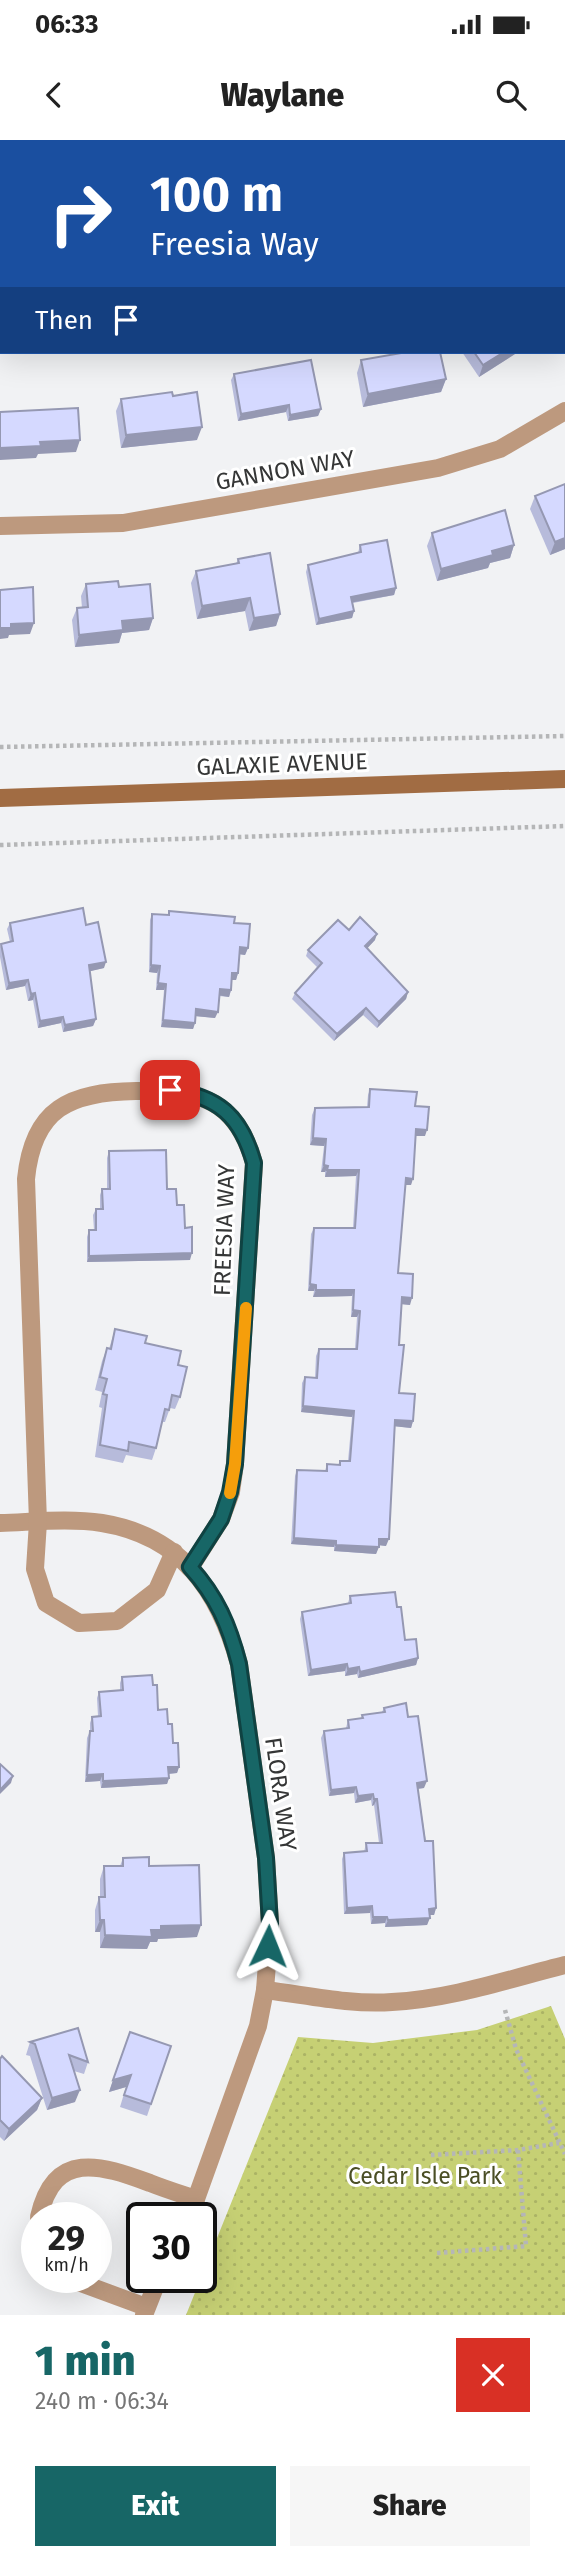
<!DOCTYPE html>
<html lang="en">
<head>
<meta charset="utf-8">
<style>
  :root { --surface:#fff; --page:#f6f6f6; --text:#222; --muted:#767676; --accent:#176666 }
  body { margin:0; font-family:"Fira Sans",sans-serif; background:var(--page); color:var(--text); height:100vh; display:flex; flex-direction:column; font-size:26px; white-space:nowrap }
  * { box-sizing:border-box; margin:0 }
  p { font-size:23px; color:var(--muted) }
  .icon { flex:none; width:38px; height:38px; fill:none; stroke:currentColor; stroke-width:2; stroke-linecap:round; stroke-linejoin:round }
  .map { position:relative; height:2175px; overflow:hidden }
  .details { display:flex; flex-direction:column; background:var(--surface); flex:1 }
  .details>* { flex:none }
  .guide { position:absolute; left:0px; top:0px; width:565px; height:214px; box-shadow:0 7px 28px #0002; background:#1a4fa0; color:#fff; overflow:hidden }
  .speed { position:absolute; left:21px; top:2062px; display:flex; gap:14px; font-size:35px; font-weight:700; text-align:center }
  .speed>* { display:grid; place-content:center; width:91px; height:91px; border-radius:50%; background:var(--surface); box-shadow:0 7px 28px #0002; line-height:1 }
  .speed small { font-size:18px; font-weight:400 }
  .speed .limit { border:4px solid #111; border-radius:10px; background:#fff; color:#111 }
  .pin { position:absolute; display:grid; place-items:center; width:60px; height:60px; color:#fff; margin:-30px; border-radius:14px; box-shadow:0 4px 10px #0006 }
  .me { position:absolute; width:77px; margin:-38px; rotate:2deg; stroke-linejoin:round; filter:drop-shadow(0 0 5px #0008) }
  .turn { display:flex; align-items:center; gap:24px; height:147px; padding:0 35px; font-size:32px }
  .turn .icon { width:91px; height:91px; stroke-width:2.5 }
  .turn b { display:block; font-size:49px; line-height:60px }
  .then { display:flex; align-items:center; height:66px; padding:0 35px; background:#0003; gap:14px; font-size:26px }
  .round { display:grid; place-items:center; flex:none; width:74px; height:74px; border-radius:0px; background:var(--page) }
  .summary { display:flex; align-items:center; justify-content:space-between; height:119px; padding:0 35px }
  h1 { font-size:42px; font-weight:800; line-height:52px; color:var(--accent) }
  .action { display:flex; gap:14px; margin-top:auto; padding:14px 35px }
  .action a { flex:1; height:80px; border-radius:0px; background:var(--accent); color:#fff; font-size:28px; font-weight:800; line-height:80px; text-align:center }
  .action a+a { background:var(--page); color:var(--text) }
  .status { display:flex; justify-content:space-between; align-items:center; height:49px; padding:0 35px; background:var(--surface); direction:ltr }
  .status svg { height:19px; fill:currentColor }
  header { display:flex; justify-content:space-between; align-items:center; height:91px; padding:0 35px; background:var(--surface); font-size:32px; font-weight:800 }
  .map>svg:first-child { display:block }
</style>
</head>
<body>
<div class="status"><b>06:33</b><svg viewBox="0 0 49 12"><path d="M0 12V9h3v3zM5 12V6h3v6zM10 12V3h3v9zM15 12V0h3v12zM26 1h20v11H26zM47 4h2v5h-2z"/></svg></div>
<header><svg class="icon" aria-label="back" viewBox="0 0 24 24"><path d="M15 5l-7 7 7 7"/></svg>Waylane<svg class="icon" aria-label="search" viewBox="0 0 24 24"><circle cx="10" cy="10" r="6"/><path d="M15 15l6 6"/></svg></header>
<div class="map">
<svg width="565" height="2175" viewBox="0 0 565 2175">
  <defs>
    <pattern id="park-dots" width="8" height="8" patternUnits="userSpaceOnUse" patternTransform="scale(1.75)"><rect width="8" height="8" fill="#c6d074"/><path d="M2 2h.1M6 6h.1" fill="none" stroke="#abb365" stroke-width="1.8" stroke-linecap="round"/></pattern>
  </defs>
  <rect width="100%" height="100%" fill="#f1f2f4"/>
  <path fill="url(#park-dots)" d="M551 1866 565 1899V2175H186L298 1897 373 1903 477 1890Z"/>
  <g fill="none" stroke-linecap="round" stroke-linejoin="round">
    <g stroke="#b5b6b7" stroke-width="4.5" stroke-dasharray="3.5 3.5" stroke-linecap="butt">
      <path d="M0 607 565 596"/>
      <path d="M0 705 565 686"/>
      <path d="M505 1870 516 1909 565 2014"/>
      <path d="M431 2015 518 2010 559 2003"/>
      <path d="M437 2113 526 2106 518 2010"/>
    </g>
    <g stroke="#bd997e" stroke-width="18">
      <path d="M0 386 123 383 438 328 500 309 565 271"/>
      <path d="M0 1383C34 1382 69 1378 102 1383 182 1396 219 1451 239 1524L266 1718 270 1784 265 1850 258 1886 196 2059 188 2077"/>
      <path d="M174 1412 157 1450 117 1481 79 1483 46 1463 35 1429 38 1382 26 1039C33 968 70 952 136 951 197 950 236 957 254 1023L235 1324 231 1352 221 1379 190 1428"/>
      <path d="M265 1850C307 1855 349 1865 392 1862 451 1859 509 1839 565 1825"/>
      <path d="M39 2077C54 2009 101 2025 150 2043 165 2049 181 2054 196 2059"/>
      <path d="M71 2137 81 2143 146 2167"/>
      <path d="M144 2175 159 2137"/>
    </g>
    <path stroke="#a16c43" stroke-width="18" d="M0 658 565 639"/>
  </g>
  <g fill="#b7bbdb">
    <path d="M462 212H518L479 237Z"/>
    <path d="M361 220 446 239 441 252 363 267 357 233Z"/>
    <path d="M234 234 321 269 318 276 288 281 286 272 238 281 231 240Z"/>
    <path d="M173 256 197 300 121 308 116 271 121 259Z"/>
    <path d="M565 344V409L550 415 530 369 535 356Z"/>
    <path d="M432 393 514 405 510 418 490 423 488 428 437 441 427 406Z"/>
    <path d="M360 405 396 448 394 455 353 463 354 471 352 478 316 485 306 432 308 425 358 413Z"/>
    <path d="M238 419 280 474 276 486 249 491 245 471 197 479 191 443 196 431 236 424Z"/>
    <path d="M86 444 119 447 153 478 149 490 122 493 119 503 75 507 72 480 77 468H82L81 456Z"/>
    <path d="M169 771 234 783 248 808 245 815 239 814 238 833 236 840H232L231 850 229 857 219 856 215 878 196 876 195 883 193 889 161 887 164 850H156L157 833 149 832 150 780 152 774 168 775Z"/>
    <path d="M10 783 86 785 104 828 90 831 96 879 93 886 63 892 61 883 38 888 33 860 28 861 25 846 6 850 0 817V807L1 804 10 802 7 789Z"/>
    <path d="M349 790 375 800 367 808 408 852 406 859 377 888 363 875 334 901 292 859 295 853 317 827 306 816 308 810Z"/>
    <path d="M370 949 415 966 425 996H416L411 1045H405L398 1133 410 1165 402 1164 399 1205V1253L413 1281 411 1288 394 1286 386 1406 379 1405 376 1414 334 1411V1407L291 1404 295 1336 297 1330 325 1331 327 1324 338 1325 340 1321H348L352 1277 301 1272 302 1243 305 1237 315 1238 316 1216 319 1209H355L357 1177H351L352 1156 313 1157 314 1151H308L311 1094 314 1088H353L356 1036 325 1037V1032H321L324 1006 310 1005 312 975 315 968 367 967 368 955Z"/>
    <path d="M109 1011 167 1049 177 1065 185 1088 190 1120 87 1122V1097L89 1090H94L93 1075 96 1069H100V1055L102 1049H107V1018Z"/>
    <path d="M115 1189 145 1203 178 1225 180 1257 175 1269 170 1268 165 1282H162L156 1308 152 1320 126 1315 123 1323 95 1317 102 1268 99 1267 102 1252 95 1250 102 1221 107 1208 109 1209Z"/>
    <path d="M350 1456 397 1467 405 1500 418 1518 416 1525 358 1538 357 1534 345 1536V1531L308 1536 300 1479 302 1472 348 1463Z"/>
    <path d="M122 1537 153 1545 158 1570 168 1584 179 1627 177 1633 169 1634V1638L167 1644 101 1648 100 1641 85 1642 87 1598 90 1591V1583L92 1577 98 1576 97 1558 99 1552 120 1551V1543Z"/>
    <path d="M384 1568 408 1577 424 1648 418 1649 436 1768 434 1775H430L427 1785 385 1787V1783L371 1784 370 1773 344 1774 342 1719 344 1713 364 1712 366 1703H379L374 1665 372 1666 371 1660 355 1663 354 1653 329 1656 321 1598 324 1591 346 1588 348 1580 361 1579 362 1575 382 1572Z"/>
    <path d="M123 1718 149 1726 197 1797 158 1799 157 1802H150L147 1809 100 1808V1792H95V1770L99 1757H100V1739L104 1726H120Z"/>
    <path d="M130 1892 171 1906 147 1976 120 1967 126 1947 109 1952Z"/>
    <path d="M30 1902 88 1922 84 1934 74 1931 75 1962 47 1970 30 1916 26 1915Z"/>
    <path d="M0 1919 42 1958 37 1970 4 2001 0 1997Z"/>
  </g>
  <g fill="#9598b2">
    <rect x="0" y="85" width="2" height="10"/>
    <path d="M504 212H518L479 237 483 225Z"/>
    <path d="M446 239 441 252 363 267 368 254Z"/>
    <path d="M289 265 286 272 238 281 241 274Z"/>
    <path d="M321 269 318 276 288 281 290 275Z"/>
    <path d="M202 287 197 300 121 308 126 295Z"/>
    <path d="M80 300 76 312 38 314 36 318 0 320V308L40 302Z"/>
    <path d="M565 398V409L550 415 555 402Z"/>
    <path d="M514 405 510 418 490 423 488 428 437 441 441 429 492 411Z"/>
    <path d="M396 448 394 455 349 463 351 457Z"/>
    <path d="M250 458 245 471 197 479 202 466Z"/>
    <path d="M354 471 352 478 316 485 319 479Z"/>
    <path d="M280 474 276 486 249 491 254 478Z"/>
    <path d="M153 478 149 490 122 493 119 503 75 507 79 495 122 481Z"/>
    <path d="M34 483 30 494 9 495 8 498 0 499V488L11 484Z"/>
    <path d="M377 794 375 800 363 813 365 806Z"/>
    <path d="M240 807 248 808 245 815 238 814Z"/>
    <path d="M106 822 104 828 87 832 89 825Z"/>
    <path d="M151 825 160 826 157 833 149 832Z"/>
    <path d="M232 833H238L236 840H230Z"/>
    <path d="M28 840 25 846 6 850 9 843Z"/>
    <path d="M158 843 166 844 164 850H156Z"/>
    <path d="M220 849 231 850 229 857 217 855Z"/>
    <path d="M408 852 406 859 377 888 379 882Z"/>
    <path d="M35 853 33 860 28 861 31 854Z"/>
    <path d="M366 868 363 875 334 901 337 894Z"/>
    <path d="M196 869 218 872 215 878 194 876Z"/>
    <path d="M63 877 61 883 38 888 40 881Z"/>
    <path d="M96 879 93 886 63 892 65 885Z"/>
    <path d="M163 880 195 883 193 889 161 887Z"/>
    <path d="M416 989 427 990 425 996H414Z"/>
    <path d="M313 998 326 999 324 1006 310 1005Z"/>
    <path d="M324 1025 328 1026 325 1032H321Z"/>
    <path d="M327 1030H359L356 1036 325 1037Z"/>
    <path d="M406 1038 413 1039 411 1045H403Z"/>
    <path d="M192 1113 190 1120 87 1122 89 1116Z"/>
    <path d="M310 1144 316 1145 314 1151H308Z"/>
    <path d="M316 1150H354L352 1156 313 1157Z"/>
    <path d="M402 1157 412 1158 410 1165 400 1164Z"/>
    <path d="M353 1170 360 1171 357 1177H351Z"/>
    <path d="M303 1266 354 1271 352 1277 301 1272Z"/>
    <path d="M395 1280 413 1281 411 1288 392 1286Z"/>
    <path d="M294 1398 336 1401 334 1407 291 1404Z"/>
    <path d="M379 1399H389L386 1406 377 1405Z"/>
    <path d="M336 1405 379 1407 376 1414 334 1411Z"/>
    <path d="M418 1518 416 1525 358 1538 360 1532Z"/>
    <path d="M347 1524 345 1531 308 1536 311 1530Z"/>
    <path d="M359 1527 357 1534 345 1536 348 1529Z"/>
    <path d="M168 1627H179L177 1633 166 1634Z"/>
    <path d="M103 1634 100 1641 85 1642 87 1635Z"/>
    <path d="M13 1636 11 1643 0 1654V1650Z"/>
    <path d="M169 1638 167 1644 101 1648 103 1641Z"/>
    <path d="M427 1641 424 1648 415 1649 417 1643Z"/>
    <path d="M356 1647 354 1653 329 1656 331 1650Z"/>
    <path d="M373 1654 371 1660 355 1663 358 1656Z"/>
    <path d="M374 1659H377L374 1665 372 1666Z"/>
    <path d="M372 1766 370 1773 344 1774 347 1768Z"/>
    <path d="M436 1768 434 1775H427L429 1769Z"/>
    <path d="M373 1777H387L385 1783 371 1784Z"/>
    <path d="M430 1778 427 1785 385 1787 388 1780Z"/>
    <path d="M100 1780H104L100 1792H95Z"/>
    <path d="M201 1785 197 1797 158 1799 157 1802H150L147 1809 100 1808 105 1795 151 1790 161 1786Z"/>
    <path d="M131 1935 126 1947 109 1952 113 1940Z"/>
    <path d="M80 1950 75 1962 47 1970 52 1958Z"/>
    <path d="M42 1958 37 1970 4 2001 9 1989Z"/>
  </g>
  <g fill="#d5d9ff" stroke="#9598b2" stroke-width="2">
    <rect x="564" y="9" width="1" height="55"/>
    <rect x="0" y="63" width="2" height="22"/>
    <path d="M407 212H440L446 239 368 254 361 220Z"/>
    <path d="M474 212H504L483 225Z"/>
    <path d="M311 220 321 269 290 275 289 265 241 274 234 234Z"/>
    <path d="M172 252 173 256 197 252 202 287 126 295 121 259Z"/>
    <path d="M78 268 80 300 40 302 41 306 0 308V272Z"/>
    <path d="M565 344V398L555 402 535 356Z"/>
    <path d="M505 370 514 405 492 411 493 415 441 429 432 393Z"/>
    <path d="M387 400 396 448 351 457 354 471 319 479 308 425 361 412 360 405Z"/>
    <path d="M270 413 280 474 254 478 250 458 202 466 196 431 239 423 238 419Z"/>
    <path d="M118 441 119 447 150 444 153 478 122 481 123 490 79 495 77 468 88 467 86 444Z"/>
    <path d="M33 447 34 483 11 484V488H0V450Z"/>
    <path d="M83 768 86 785 98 782 106 822 89 825 96 879 65 885 63 877 40 881 35 853 31 854 28 840 9 843 1 804 13 801 10 783Z"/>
    <path d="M169 771 235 777 234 783 250 784 248 808 240 807 238 833H232L231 850 220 849 218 872 196 869 195 883 163 880 166 844 158 843 160 826 151 825 152 774 169 775Z"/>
    <path d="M360 777 377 794 365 806 408 852 379 882 366 868 337 894 295 853 322 823 308 810 338 780 349 790Z"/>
    <path d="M370 949 417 952 415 966 429 967 427 990 416 989 413 1039 406 1038 398 1133 413 1134 412 1158 402 1157 399 1205H404L399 1253 415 1254 413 1281 395 1280 389 1399H379V1407L336 1405V1401L294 1398 297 1330 327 1331V1324L340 1325V1321H350L354 1271 303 1266 305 1237 317 1238 319 1209H357L360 1171 353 1170 354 1150H316V1145L310 1144 314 1088H355L359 1030H327L328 1026 324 1025 326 999 313 998 315 968 369 967Z"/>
    <path d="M166 1010 167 1049H176L177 1065H184L185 1088 192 1087V1113L89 1116V1090H96V1069H103L102 1049H110L109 1011Z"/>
    <path d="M115 1189 147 1196 145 1203 181 1211 178 1225 187 1227 180 1257 172 1255 169 1270 165 1269 156 1308 129 1302 128 1311 100 1305 107 1255 103 1254 107 1239 100 1237 107 1208 111 1209Z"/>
    <path d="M395 1452 397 1467H401L405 1500 416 1499 418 1518 360 1532 359 1527 348 1529 347 1524 311 1530 302 1472 351 1463 350 1456Z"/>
    <path d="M152 1535 153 1545H157L158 1570 167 1569 168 1584H172L173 1603H178L179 1627H168L169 1638 103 1641V1634L87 1635 90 1591H93L92 1577 101 1576 99 1552 123 1550 122 1537Z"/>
    <path d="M406 1563 408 1577 418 1576 427 1641 417 1643 425 1701H433L436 1768 429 1769 430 1778 388 1780 387 1777H373L372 1766 347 1768 344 1713 367 1711 366 1703H382L377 1659H374L373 1654 358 1656 356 1647 331 1650 324 1591 349 1588 348 1580 363 1578 362 1575 385 1572 384 1568Z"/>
    <path d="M0 1624 13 1636 0 1650Z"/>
    <path d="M149 1717V1726L199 1725 201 1785 161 1786V1790H151L152 1797 105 1795 104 1780H100L99 1757H105L104 1726H123V1718Z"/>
    <path d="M78 1888 88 1922 69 1915 80 1950 52 1958 35 1904 30 1902Z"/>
    <path d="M130 1892 171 1906 151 1964 124 1955 131 1935 113 1940Z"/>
    <path d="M2 1916 42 1958 9 1989 0 1980V1919Z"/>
  </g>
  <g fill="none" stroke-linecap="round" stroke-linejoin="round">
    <defs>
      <path id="route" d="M170 950C218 956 241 976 254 1023L235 1324 230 1352 221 1379 190 1427C217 1457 229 1485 239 1524L266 1718 270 1784 268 1806"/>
    </defs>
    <use href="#route" stroke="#0f4242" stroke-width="18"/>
    <use href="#route" stroke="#176666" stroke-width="12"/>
    <path stroke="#f59e0b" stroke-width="12" d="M230 1353 235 1324 246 1168"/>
  </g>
  <g text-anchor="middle" stroke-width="6" stroke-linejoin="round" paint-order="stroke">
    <g font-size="23" fill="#353636" stroke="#fff">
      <text transform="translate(285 330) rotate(-10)" y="8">GANNON WAY</text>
      <text transform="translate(282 624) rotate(-2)" y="8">GALAXIE AVENUE</text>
      <text transform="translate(224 1090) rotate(-88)" y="8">FREESIA WAY</text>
      <text transform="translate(281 1654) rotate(82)" y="8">FLORA WAY</text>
    </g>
    <g font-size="23" fill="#4b4f25" stroke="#fff">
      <text x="425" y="2044">Cedar Isle Park</text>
    </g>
  </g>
</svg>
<div class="speed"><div>29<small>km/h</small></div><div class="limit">30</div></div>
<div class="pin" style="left:170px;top:950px;background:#d93025"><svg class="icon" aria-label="arrive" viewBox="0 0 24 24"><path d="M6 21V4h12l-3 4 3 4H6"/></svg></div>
<svg class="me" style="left:268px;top:1806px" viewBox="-20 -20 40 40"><path d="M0-17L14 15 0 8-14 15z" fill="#176666" stroke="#fff" stroke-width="4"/></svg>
<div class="guide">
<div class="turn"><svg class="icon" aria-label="right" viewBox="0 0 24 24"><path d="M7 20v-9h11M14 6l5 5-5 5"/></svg><div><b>100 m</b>Freesia Way</div></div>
<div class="then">Then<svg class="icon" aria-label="arrive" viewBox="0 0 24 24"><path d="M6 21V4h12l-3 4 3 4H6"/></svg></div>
</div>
</div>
<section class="details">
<div class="summary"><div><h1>1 min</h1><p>240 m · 06:34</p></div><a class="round" style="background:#d93025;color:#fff"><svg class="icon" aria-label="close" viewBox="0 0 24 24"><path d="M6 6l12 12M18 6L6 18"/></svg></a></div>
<div class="action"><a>Exit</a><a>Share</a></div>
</section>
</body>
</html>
